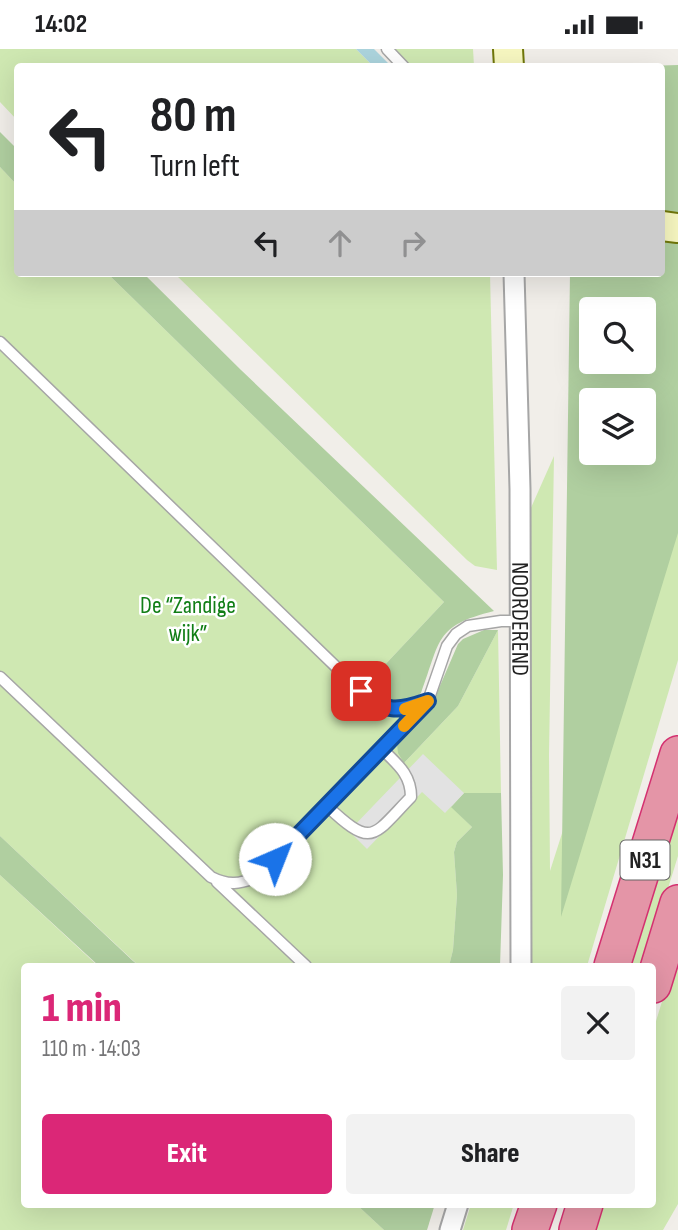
<!DOCTYPE html>
<html lang="en">
<head>
<meta charset="utf-8">
<style>
  :root { --surface:#fff; --page:#f2f2f2; --text:#202124; --muted:#757577; --accent:#db2777 }
  body { margin:0; font-family:"Sofia Sans Condensed",sans-serif; background:var(--page); color:var(--text); height:100vh; display:flex; flex-direction:column; font-size:26px; white-space:nowrap }
  * { box-sizing:border-box; margin:0 }
  p { font-size:23px; color:var(--muted) }
  .icon { flex:none; width:38px; height:38px; fill:none; stroke:currentColor; stroke-width:2; stroke-linecap:round; stroke-linejoin:round }
  .map { position:relative; flex:1; overflow:hidden }
  .panel { position:absolute; left:21px; top:914px; width:635px; height:245px; display:flex; flex-direction:column; background:var(--surface); border-radius:7px; box-shadow:0 7px 28px #0002 }
  .panel>* { flex:none }
  .banner { position:absolute; left:14px; top:14px; width:651px; height:214px; border-radius:7px; box-shadow:0 7px 28px #0002; background:#fff; color:var(--text); overflow:hidden }
  .controls { position:absolute; left:579px; top:248px; display:grid; gap:14px }
  .controls a { display:grid; place-items:center; width:77px; height:77px; border-radius:7px; background:var(--surface); box-shadow:0 7px 28px #0002; font-size:35px }
  .pin { position:absolute; display:grid; place-items:center; width:60px; height:60px; color:#fff; margin:-30px; border-radius:14px; box-shadow:0 4px 10px #0006 }
  .me { position:absolute; width:77px; margin:-38px; rotate:44deg; stroke-linejoin:round; filter:drop-shadow(0 0 5px #0008) }
  .turn { display:flex; align-items:center; gap:24px; height:147px; padding:0 21px; font-size:32px }
  .turn .icon { width:91px; height:91px; stroke-width:2.5 }
  .turn b { display:block; font-size:49px; line-height:60px }
  .lanes { display:flex; align-items:center; height:66px; padding:0 21px; background:#0003; justify-content:center; gap:35px; direction:ltr }
  .lanes .off { opacity:.35 }
  .round { display:grid; place-items:center; flex:none; width:74px; height:74px; border-radius:7px; background:var(--page) }
  .head { display:flex; align-items:center; justify-content:space-between; height:119px; padding:0 21px }
  h1 { font-size:42px; font-weight:800; line-height:52px; color:var(--accent) }
  .button { display:flex; gap:14px; margin-top:auto; padding:14px 21px }
  .button a { flex:1; height:80px; border-radius:7px; background:var(--accent); color:#fff; font-size:28px; font-weight:800; line-height:80px; text-align:center }
  .button a+a { background:var(--page); color:var(--text) }
  .status { display:flex; justify-content:space-between; align-items:center; height:49px; padding:0 35px; background:var(--surface); direction:ltr }
  .status svg { height:19px; fill:currentColor }
  .map>svg:first-child { display:block }
</style>
</head>
<body>
<div class="status"><b>14:02</b><svg viewBox="0 0 49 12"><path d="M0 12V9h3v3zM5 12V6h3v6zM10 12V3h3v9zM15 12V0h3v12zM26 1h20v11H26zM47 4h2v5h-2z"/></svg></div>
<div class="map">
<svg width="678" height="1181" viewBox="0 0 678 1181">
  <rect width="100%" height="100%" fill="#f1eee9"/>
  <g fill="#cfe8b2">
    <path d="M0 0H356L373 17 18 18 17 71 0 53Z"/>
    <path d="M394 0H473L474 17H411Z"/>
    <path d="M0 118 17 136 18 224H107L444 553 365 637 399 655 415 651 427 662 397 695 405 713 458 657 498 581 501 744H464L451 757 472 778 457 793 454 803 457 846 453 901 449 917H139L0 787Z"/>
    <path d="M174 224H490L497 521 475 517 467 511Z"/>
    <path d="M554 407 549 706 550 822 678 421V611L587 917H529L526 470Z"/>
    <path d="M678 751V807L644 917H627Z"/>
    <path d="M0 826 98 917H24V1155H356L384 1181H0Z"/>
    <path d="M678 900V1155L663 1181H591L599 1155H653V982Z"/>
    <path d="M471 1155H514L506 1181H463Z"/>
  </g>
  <g fill="#b0cfa0" fill-rule="evenodd">
    <path d="M678 16V484L561 868 570 224H662V18L645 17ZM592 261H644V313H592ZM592 352H644V404H592Z"/>
    <path d="M0 83 17 100V136L0 118Z"/>
    <path d="M107 224H143L241 321 494 562C434 577 441 591 421 644 402 664 381 652 365 637L444 553Z"/>
    <path d="M484 581H498L458 657 404 714 398 704 397 695 433 653 458 595 463 590Z"/>
    <path d="M464 744H501L503 826 500 917H449L453 901 457 846 454 803 457 793 472 778 451 758Z"/>
    <path d="M0 787 133 912 139 917H99L0 826Z"/>
    <path d="M356 1155H435L427 1181H384Z"/>
  </g>
  <path fill="#e2e2e2" d="M423 705 464 744 445 764 422 743 367 800 349 782Z"/>
  <path fill="#acd4dd" d="M356 0H374L391 17H373Z"/>
  <g fill="none" stroke-linecap="round" stroke-linejoin="round">
    <defs>
      <g id="lane">
        <path d="M387 0 404 18"/>
        <path d="M0 293 361 642C384 661 396 664 424 653"/>
        <path d="M0 628 211 828C229 837 239 835 258 828L428 652 447 597 456 585 468 577 501 572H519"/>
        <path d="M327 757C373 800 372 788 411 748 411 725 397 715 382 700"/>
        <path d="M217 833 306 917"/>
      </g>
      <g id="street">
        <path id="s1" d="M514 224 520 440 521 917"/>
        <path d="M450 1181 458 1155"/>
      </g>
      <g id="secondary">
        <path d="M508 0 509 18"/>
        <path d="M662 177 678 179"/>
      </g>
      <g id="highway">
        <path d="M612 917 678 705"/>
        <path d="M653 936 678 854"/>
        <path d="M530 1181 539 1155"/>
        <path d="M577 1181 585 1155"/>
      </g>
    </defs>
    <use href="#lane" stroke="#a6a6a6" stroke-width="13"/>
    <use href="#street" stroke="#a6a6a6" stroke-width="23"/>
    <use href="#secondary" stroke="#70770a" stroke-width="32"/>
    <use href="#highway" stroke="#d43170" stroke-width="38"/>
    <use href="#lane" stroke="#fff" stroke-width="10"/>
    <use href="#street" stroke="#fff" stroke-width="19"/>
    <use href="#secondary" stroke="#f7f7c1" stroke-width="28"/>
    <use href="#highway" stroke="#e495a7" stroke-width="35"/>
  </g>
  <g fill="none" stroke-linecap="round" stroke-linejoin="round">
    <defs>
      <path id="route" d="M275 810 428 652C396 663 387 664 361 642"/>
    </defs>
    <use href="#route" stroke="#114b97" stroke-width="18"/>
    <use href="#route" stroke="#1a73e8" stroke-width="12"/>
    <path stroke="#f59e0b" stroke-width="12" d="M404 677 428 652 405 660"/>
  </g>
  <g text-anchor="middle" stroke-width="5" stroke-linejoin="round" paint-order="stroke">
    <rect fill="#fff" stroke="#646464" stroke-width="2" x="620.5" y="791.5" width="49" height="39" rx="5"/>
    <g font-size="23" font-weight="bold" fill="#222">
      <text x="645" y="819">N31</text>
    </g>
    <g font-size="24" fill="#117e16" stroke="#fff">
      <text x="188" y="564">De “Zandige<tspan x="188" dy="28">wijk”</tspan></text>
    </g>
    <g font-size="24" fill="#222" stroke="#fff">
      <text dy="8" stroke="none"><textPath href="#s1" startOffset="346">NOORDEREND</textPath></text>
    </g>
  </g>
</svg>
<div class="controls">
<a><svg class="icon" aria-label="search" viewBox="0 0 24 24"><circle cx="10" cy="10" r="6"/><path d="M15 15l6 6"/></svg></a>
<a><svg class="icon" aria-label="layers" viewBox="0 0 24 24"><path d="M12 4l9 5-9 5-9-5zM3 14l9 5 9-5"/></svg></a>
</div>
<div class="pin" style="left:361px;top:642px;background:#d93025"><svg class="icon" aria-label="arrive" viewBox="0 0 24 24"><path d="M6 21V4h12l-3 4 3 4H6"/></svg></div>
<svg class="me" style="left:275px;top:810px" viewBox="-20 -20 40 40"><circle r="19" fill="#fff"/><path d="M0-13L10 11 0 6-10 11z" fill="#1a73e8"/></svg>
<div class="banner">
<div class="turn"><svg class="icon" aria-label="left" viewBox="0 0 24 24"><path d="M17 20v-9H6M10 6l-5 5 5 5"/></svg><div><b>80 m</b>Turn left</div></div>
<div class="lanes"><svg class="icon" aria-label="left" viewBox="0 0 24 24"><path d="M17 20v-9H6M10 6l-5 5 5 5"/></svg><svg class="icon off" aria-label="ahead" viewBox="0 0 24 24"><path d="M12 20V5M6 11l6-6 6 6"/></svg><svg class="icon off" aria-label="right" viewBox="0 0 24 24"><path d="M7 20v-9h11M14 6l5 5-5 5"/></svg></div>
</div>
<section class="panel">
<div class="head"><div><h1>1 min</h1><p>110 m · 14:03</p></div><a class="round"><svg class="icon" aria-label="close" viewBox="0 0 24 24"><path d="M6 6l12 12M18 6L6 18"/></svg></a></div>
<div class="button"><a>Exit</a><a>Share</a></div>
</section>
</div>
</body>
</html>
